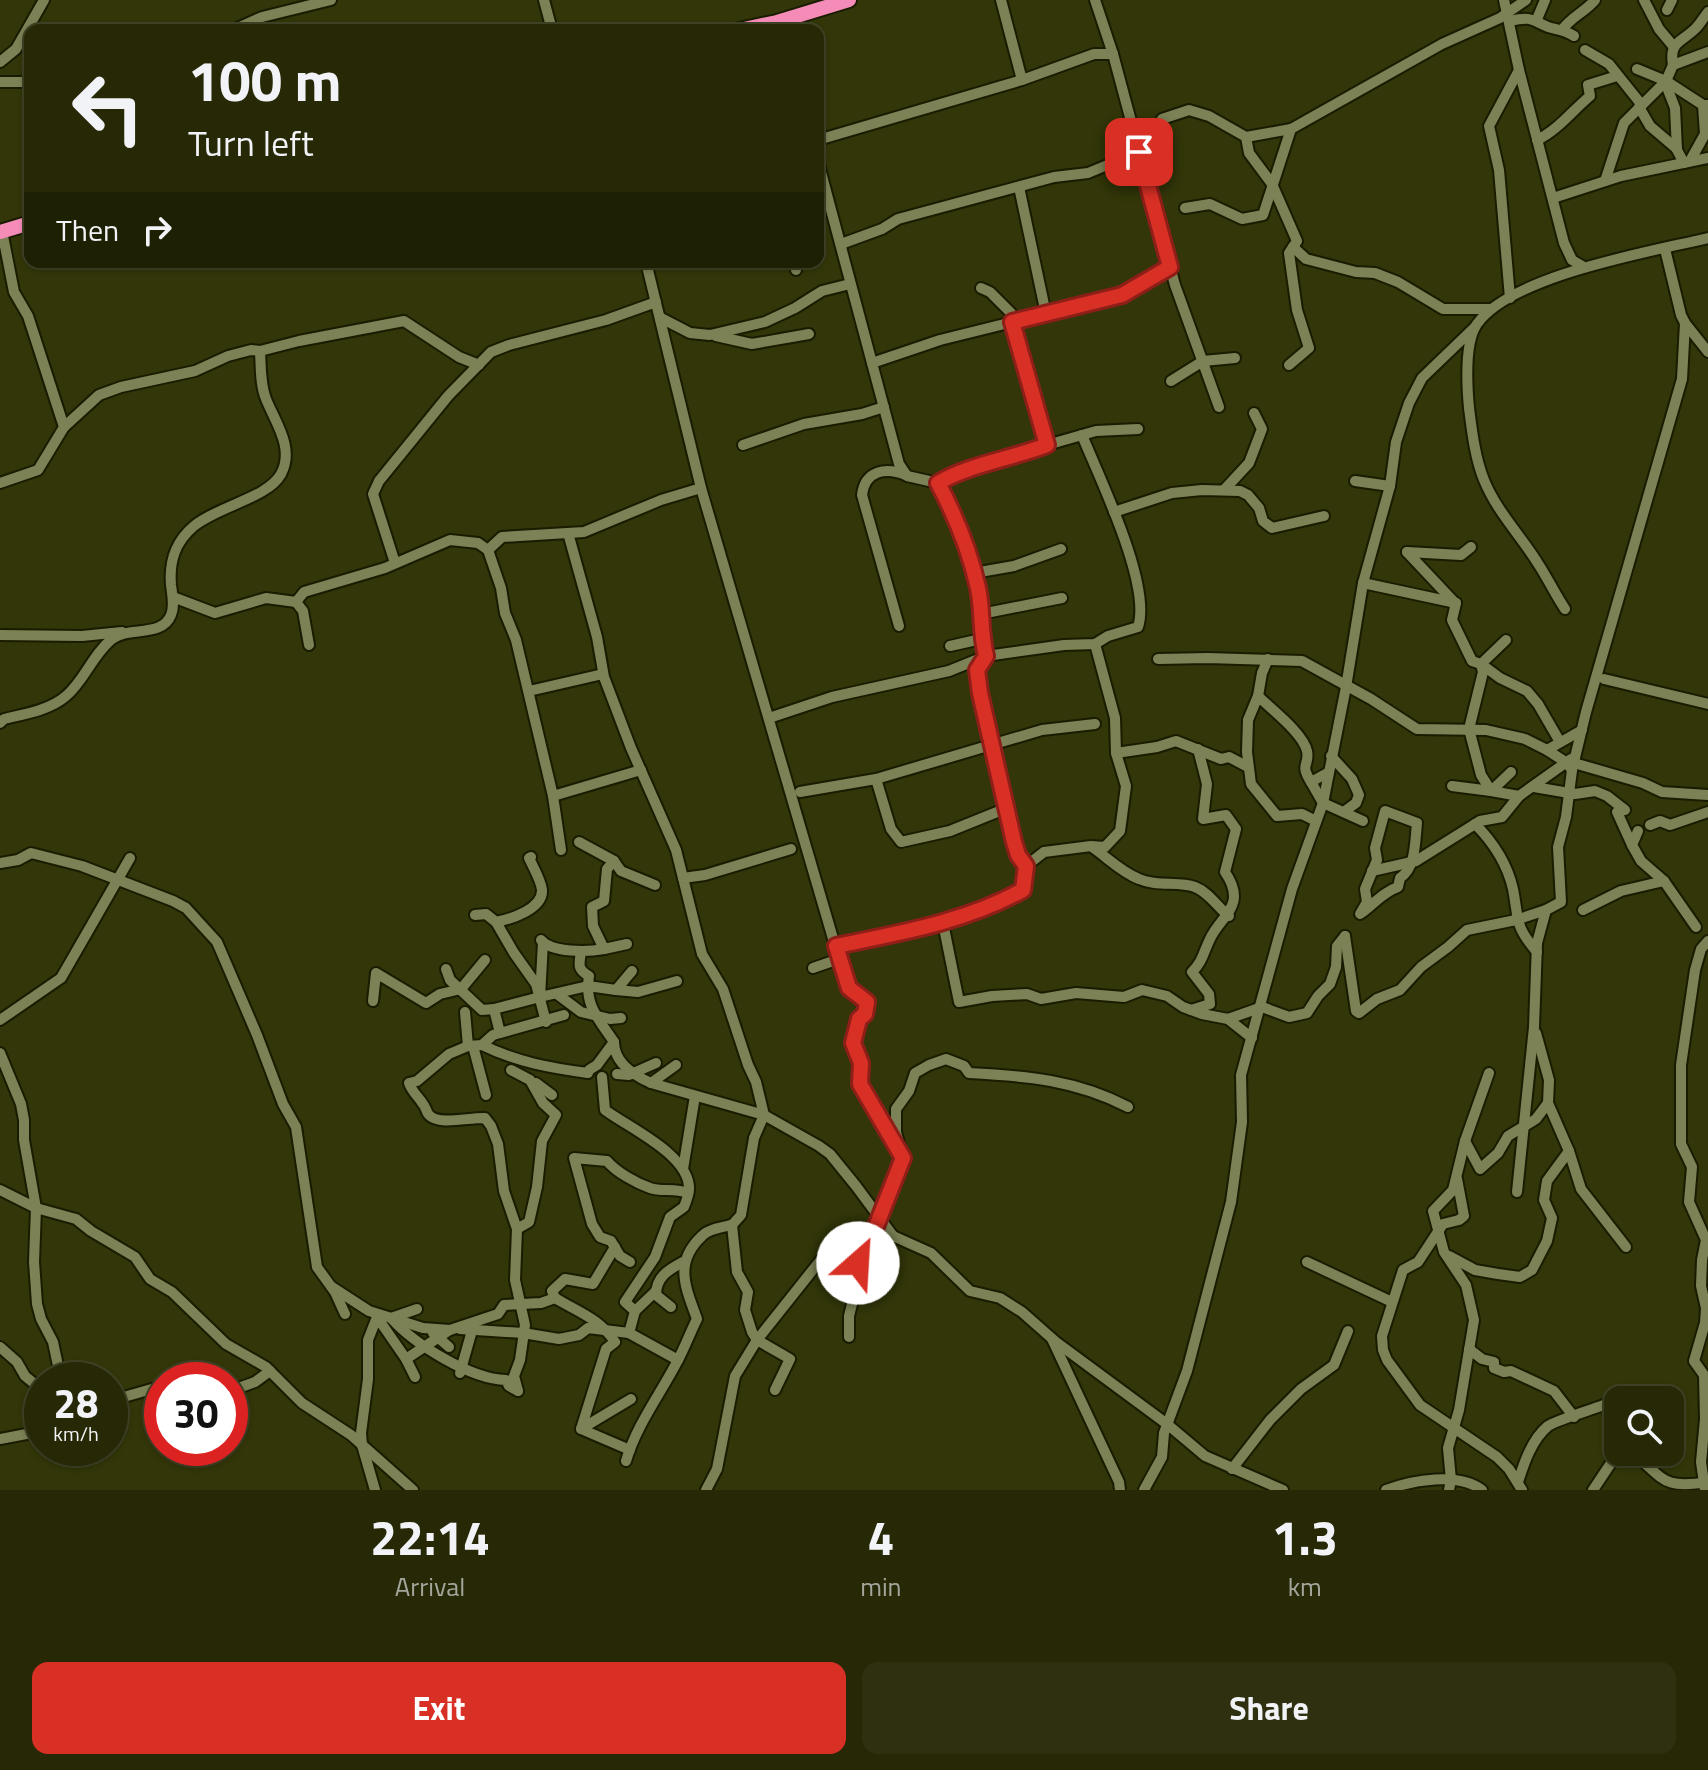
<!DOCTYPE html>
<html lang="en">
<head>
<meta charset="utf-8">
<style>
  :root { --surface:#262806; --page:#2e3010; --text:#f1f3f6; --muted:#a4a69b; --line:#424428; --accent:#d93025 }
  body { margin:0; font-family:"Titillium Web",sans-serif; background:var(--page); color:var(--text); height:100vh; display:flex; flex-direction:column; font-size:30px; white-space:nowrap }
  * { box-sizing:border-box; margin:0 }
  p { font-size:26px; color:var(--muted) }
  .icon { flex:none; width:44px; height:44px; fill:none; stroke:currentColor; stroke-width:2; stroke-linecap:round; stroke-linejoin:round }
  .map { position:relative; height:1490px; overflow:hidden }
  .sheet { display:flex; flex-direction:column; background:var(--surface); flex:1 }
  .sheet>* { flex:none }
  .top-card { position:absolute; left:24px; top:24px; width:800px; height:244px; border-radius:16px; box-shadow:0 2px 6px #0004,0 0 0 2px var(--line); background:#262806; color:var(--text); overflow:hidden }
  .tools { position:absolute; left:1604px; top:1386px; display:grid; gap:16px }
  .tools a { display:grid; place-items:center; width:80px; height:80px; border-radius:16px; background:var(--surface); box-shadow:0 2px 6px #0004,0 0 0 2px var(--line); font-size:40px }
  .speed { position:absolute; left:24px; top:1362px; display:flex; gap:16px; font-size:40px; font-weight:700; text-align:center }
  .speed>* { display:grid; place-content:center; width:104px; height:104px; border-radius:50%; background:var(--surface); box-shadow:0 2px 6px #0004,0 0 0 2px var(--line); line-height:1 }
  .speed small { font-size:20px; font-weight:400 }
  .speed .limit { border:12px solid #d22; background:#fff; color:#111 }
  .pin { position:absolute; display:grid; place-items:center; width:68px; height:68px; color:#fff; margin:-34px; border-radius:16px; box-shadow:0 4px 12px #0006 }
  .me { position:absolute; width:88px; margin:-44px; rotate:26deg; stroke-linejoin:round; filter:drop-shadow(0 0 6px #0008) }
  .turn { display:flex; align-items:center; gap:28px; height:168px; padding:0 32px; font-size:36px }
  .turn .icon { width:104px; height:104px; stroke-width:2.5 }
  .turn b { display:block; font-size:56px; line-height:68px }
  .then { display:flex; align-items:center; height:76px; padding:0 32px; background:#0003; gap:16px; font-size:30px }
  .eta { display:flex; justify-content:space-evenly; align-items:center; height:136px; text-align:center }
  .eta b { font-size:48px; font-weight:700; line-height:56px }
  .button { display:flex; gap:16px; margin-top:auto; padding:16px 32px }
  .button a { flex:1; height:92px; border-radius:16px; background:var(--accent); color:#fff; font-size:32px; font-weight:700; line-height:92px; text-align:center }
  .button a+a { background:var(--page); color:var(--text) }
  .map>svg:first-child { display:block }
</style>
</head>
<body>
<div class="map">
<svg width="1708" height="1490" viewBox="0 0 1708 1490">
  <rect width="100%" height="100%" fill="#323608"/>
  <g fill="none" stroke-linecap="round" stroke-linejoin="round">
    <defs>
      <g id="minor">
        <path d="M544 0 552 30"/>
        <path d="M1001 0 1022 80 1094 54H1113L1175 285 1219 407"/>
        <path d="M1095 0 1113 54"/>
        <path d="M1504 0 1519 70 1564 243 1572 260 1584 267"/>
        <path d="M1644 0 1659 29 1674 47"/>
        <path d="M1667 10 1672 0"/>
        <path d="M1537 19 1545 0"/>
        <path d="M1510 21C1532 16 1531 20 1548 27 1558 30 1565 30 1574 36"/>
        <path d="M233 30 262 17 331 0"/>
        <path d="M1562 30C1571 17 1585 12 1595 0"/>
        <path d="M1585 50 1609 64 1641 104"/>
        <path d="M0 62 16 49 44 0"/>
        <path d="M1673 65C1669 41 1681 43 1696 28 1700 24 1704 17 1708 12"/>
        <path d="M1637 69 1666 81 1703 105"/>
        <path d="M0 82H30"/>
        <path d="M1669 83 1668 90 1675 108 1677 150 1684 163"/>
        <path d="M1639 107 1650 126 1677 149"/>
        <path d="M1162 119 1189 110 1209 116 1246 137 1291 129"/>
        <path d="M1246 137 1249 153 1272 184 1297 241 1289 253 1297 310 1309 348 1289 365"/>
        <path d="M818 140 1022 80"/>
        <path d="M1537 140C1557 131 1573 110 1590 96L1588 85 1617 76"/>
        <path d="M818 161 899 464 907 476 938 483 950 505 974 573 986 656 977 670 980 693 1014 842 1018 855 1026 866"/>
        <path d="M1690 161 1705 134 1703 105H1708"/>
        <path d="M1605 181 1624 123 1666 81 1673 65 1708 52"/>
        <path d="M1019 187 1046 314"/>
        <path d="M1553 198 1621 176 1708 158"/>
        <path d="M1185 208 1210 204 1242 219 1263 215 1291 129 1442 44 1500 18 1526 0"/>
        <path d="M841 244 882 229 898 219 1054 177 1088 173 1139 152"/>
        <path d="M1293 247 1306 259 1356 272 1375 273 1398 282 1443 309H1491"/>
        <path d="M1665 249 1681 315 1685 323 1708 352"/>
        <path d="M646 262 701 488 839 959 849 988 867 1002 865 1014 859 1019 853 1043 861 1063 860 1084 903 1158"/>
        <path d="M794 262 796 270"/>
        <path d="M981 288 990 292 1011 313 1047 445 1096 431 1138 429"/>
        <path d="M1510 298 1499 170 1489 126 1519 70"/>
        <path d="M661 318 690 333 710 335 765 322 795 308 822 291 850 284"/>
        <path d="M716 336 752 344 809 334"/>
        <path d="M872 363 940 340 1122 295 1170 267"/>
        <path d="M1171 381 1203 361 1235 358"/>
        <path d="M64 427 99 395 121 387 195 371 228 356 251 350 260 351 299 341 404 321 459 357 479 365"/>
        <path d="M743 445 804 424 862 414 884 407"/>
        <path d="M1355 481 1390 486"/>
        <path d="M0 483 38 470 64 427 28 316 14 292 2 231"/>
        <path d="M938 483C970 464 1011 458 1047 445"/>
        <path d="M1224 490 1249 463 1262 429 1254 413"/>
        <path d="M1114 512 1172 493 1202 490 1240 491 1248 495 1259 508 1263 521 1272 528 1324 516"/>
        <path d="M568 533 597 637 604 677 631 748 676 850 702 954 723 989 748 1065 756 1082 764 1115 754 1138 741 1215 732 1225"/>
        <path d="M488 550 502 537 584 532 661 500 701 488"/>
        <path d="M1407 552 1455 603"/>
        <path d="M1407 552 1461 555 1471 547"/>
        <path d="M395 563 373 494 379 481 448 396 491 352 509 345 606 320 656 302"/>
        <path d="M974 573 1014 566 1061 549"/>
        <path d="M1363 583 1456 603"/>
        <path d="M173 597 215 613 266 598 296 602 303 611 309 645"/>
        <path d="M296 602 304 592 385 568 450 540 478 543 488 550 501 588 505 613 516 640 553 796 561 850"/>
        <path d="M1456 603 1452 620 1472 661 1481 664 1500 678 1527 691 1538 704 1560 742"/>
        <path d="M1565 609C1555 594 1547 577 1537 562 1520 535 1496 510 1484 480 1475 458 1472 431 1469 408 1467 386 1464 343 1477 324 1512 275 1650 252 1708 238"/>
        <path d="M981 614 1062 598"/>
        <path d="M899 626 862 495C865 470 886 467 906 475"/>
        <path d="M0 635 82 636 122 632"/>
        <path d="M1506 640 1481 664 1483 672 1469 729 1481 775 1491 791 1519 796"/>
        <path d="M950 646 981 639"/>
        <path d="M1158 659 1208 658 1302 661 1371 699 1417 729 1486 730 1525 739 1547 750 1567 763 1572 770"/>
        <path d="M1268 659 1262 673 1258 696 1248 720 1247 752 1251 784 1277 816 1302 814 1316 821"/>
        <path d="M1604 679 1708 704"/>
        <path d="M529 691 603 674"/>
        <path d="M1258 696C1271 709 1303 733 1307 751 1310 766 1299 763 1311 782"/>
        <path d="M769 718 832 697 949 671 986 656 1064 645 1095 644 1108 636 1138 627C1152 585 1099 477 1082 435"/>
        <path d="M0 723 4 719C25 714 50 710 66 696 84 681 93 654 112 639 128 626 162 638 171 615 175 606 172 594 171 585 169 561 175 542 194 526 218 506 268 498 281 474 295 448 275 422 266 399 260 384 261 367 260 351"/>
        <path d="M1547 750 1582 730"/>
        <path d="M1116 753 1157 747 1176 741 1221 759 1229 757 1248 767"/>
        <path d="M1331 756 1352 779 1359 795 1356 803 1345 811"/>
        <path d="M1574 763 1643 783 1662 792 1708 795"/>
        <path d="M1329 772 1311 782 1323 803 1363 821"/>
        <path d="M876 779 891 829 901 842 950 831 1007 808"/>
        <path d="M1452 786 1491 791 1511 772"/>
        <path d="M1534 787 1575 794 1595 791 1607 796 1625 810 1617 812 1632 845"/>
        <path d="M800 792 876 779 1042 730 1095 724"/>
        <path d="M553 796 641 770"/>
        <path d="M1385 811 1417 823C1415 841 1416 868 1400 878L1398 887C1383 892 1373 905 1360 914L1367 902 1365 889 1377 860 1375 848Z"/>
        <path d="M1475 824C1493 842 1507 863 1513 889 1519 920 1514 925 1537 952"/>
        <path d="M1650 825 1660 821 1670 825 1708 812"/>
        <path d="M1638 831 1632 845 1641 861 1664 881 1696 927"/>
        <path d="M579 842 614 861 621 871 655 885"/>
        <path d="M1092 847C1108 858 1121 872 1139 879 1157 887 1178 881 1195 887 1210 893 1217 907 1229 916"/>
        <path d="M614 861 607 869 604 901 592 907 593 926 604 949 627 944"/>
        <path d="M0 863 18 860 31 853 82 866 173 901 186 908 217 942 257 1035 283 1104 296 1127 317 1267 335 1292 345 1314"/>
        <path d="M1372 871 1416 861 1480 821 1502 817 1519 796 1571 759"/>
        <path d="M683 878 705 875 791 849"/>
        <path d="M1583 910 1621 891 1664 881"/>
        <path d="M475 915 486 914 496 922 514 953 536 984 546 1022"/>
        <path d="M496 922C511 919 543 909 542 890 541 880 533 867 529 858L531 857"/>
        <path d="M943 923 959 1002 992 996 1027 994 1041 999 1076 993 1124 997 1142 990 1167 996 1183 1007 1202 1014 1228 1019 1262 1007 1289 1017 1307 1013 1318 996 1330 984 1336 967 1337 946 1345 936"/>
        <path d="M1345 936 1356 1011 1359 1013 1377 999 1400 990 1421 967 1448 947 1467 930 1516 920 1546 910"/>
        <path d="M541 940C552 953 588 952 604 949"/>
        <path d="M1708 941 1701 949 1695 970 1681 1065V1144L1692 1167 1689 1202 1706 1240 1702 1260 1701 1286 1706 1308 1705 1323 1694 1361 1704 1375 1705 1419 1708 1424"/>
        <path d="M543 942 540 997 588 986 616 990 632 971"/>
        <path d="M836 946C900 932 965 922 1023 890L1026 866 1044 852 1091 846 1105 847 1120 831 1126 786 1116 753 1115 718 1095 644"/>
        <path d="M813 968 839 959"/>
        <path d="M446 969 450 980 482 1010 494 1009"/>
        <path d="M616 990 638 992 677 981"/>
        <path d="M557 994 581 1012 610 1019 621 1018"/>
        <path d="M373 1001 376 973 426 1003 440 994 461 989 485 960"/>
        <path d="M1191 1010 1210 1004 1209 994 1192 972C1203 961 1203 953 1210 939 1221 915 1248 906 1225 872L1236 829 1226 815 1203 819 1207 784 1198 749"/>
        <path d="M465 1012 468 1046"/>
        <path d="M1228 1019 1252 1038"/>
        <path d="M0 1020 61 978 130 858"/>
        <path d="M500 1033 494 1009 540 997"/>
        <path d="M614 1042C614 1063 633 1075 651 1083L676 1065"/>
        <path d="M482 1045C517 1062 550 1068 588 1073L589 1070 597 1065 614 1042C599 1019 584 1006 589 976 577 969 579 965 581 952"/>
        <path d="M473 1046 486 1095"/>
        <path d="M0 1053 21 1104 24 1120V1140L36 1208 34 1262 37 1304 41 1319 53 1342 61 1380"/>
        <path d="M511 1070 530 1080 543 1103 556 1115 542 1141 537 1187 529 1222 517 1229"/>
        <path d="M617 1074 629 1075 656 1063"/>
        <path d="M602 1077 605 1110C629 1128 690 1155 689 1189 689 1194 686 1202 684 1207L670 1217 655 1257 625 1302 635 1311 629 1333 678 1360"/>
        <path d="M536 1083 552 1095"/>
        <path d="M651 1083 764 1115 819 1146 830 1154 856 1186 893 1236"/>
        <path d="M1465 1141 1480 1169 1498 1153 1508 1136 1536 1119 1548 1103 1549 1080 1536 1033"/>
        <path d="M1569 1151 1581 1189 1626 1247"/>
        <path d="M683 1169 695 1096"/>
        <path d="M1457 1179 1464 1216 1459 1220 1443 1224 1418 1262 1403 1270 1382 1336 1383 1350 1387 1360 1420 1405 1497 1457 1509 1469 1522 1490"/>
        <path d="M0 1190 36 1208 76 1219 91 1231 135 1257 150 1279 172 1292 226 1344 266 1367 302 1403 351 1435 413 1490"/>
        <path d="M1517 1192 1534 1027 1537 943 1546 910 1561 902 1558 847 1566 817 1572 770 1586 712 1682 379 1685 323"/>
        <path d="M1449 1256 1475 1270 1498 1274 1520 1277 1532 1270 1547 1241 1552 1218 1544 1200 1547 1181 1569 1151 1548 1103"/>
        <path d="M630 1262 620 1256 611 1241 600 1237 592 1224 574 1158 607 1161C616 1172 636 1183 650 1188 661 1192 675 1188 688 1193"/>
        <path d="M1307 1262 1392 1302"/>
        <path d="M332 1287 369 1311 423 1328 450 1330 498 1314 504 1305 541 1303 555 1298C578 1312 600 1319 615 1342L606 1349 581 1429 631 1399"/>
        <path d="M555 1298 552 1291 565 1279 593 1284 615 1247"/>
        <path d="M671 1307 656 1295C656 1277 668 1270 683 1262"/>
        <path d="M417 1309 391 1318C414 1344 470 1379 506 1380L509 1386 518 1391"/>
        <path d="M635 1311 656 1291"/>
        <path d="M377 1317 406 1359 415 1377"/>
        <path d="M460 1329 523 1333 559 1339 579 1335 588 1328 629 1333"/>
        <path d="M433 1333 449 1347"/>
        <path d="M849 1337V1316L859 1276 858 1254 875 1229 903 1158 896 1132V1109L909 1091 915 1073 929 1065 946 1059 964 1066 969 1073C1027 1076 1076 1080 1128 1107"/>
        <path d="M1052 1339 1119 1482 1120 1490"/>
        <path d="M0 1347 17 1362 25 1376 42 1390"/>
        <path d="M1469 1349 1482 1359 1494 1362V1368L1504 1372 1511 1371 1554 1391 1574 1417"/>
        <path d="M406 1359 448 1331"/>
        <path d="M460 1373 473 1327"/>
        <path d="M230 1391 255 1382 270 1371"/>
        <path d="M518 1391 514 1376 520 1360 525 1325 515 1280 517 1229 504 1191 498 1144 491 1126 485 1118C470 1117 439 1126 429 1115 426 1112 426 1107 423 1104 418 1096 412 1092 409 1083L417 1081 449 1054 468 1046 482 1045 493 1035 564 1015"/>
        <path d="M110 1401 162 1386"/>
        <path d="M581 1429 630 1450"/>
        <path d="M0 1439 42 1431"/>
        <path d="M1631 1452C1664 1477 1660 1490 1708 1482"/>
        <path d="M626 1461C637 1424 660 1395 678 1360 685 1347 690 1333 697 1319 686 1288 673 1263 702 1236 708 1229 723 1227 732 1225L737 1272 748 1292 745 1310 752 1332 757 1340 790 1359 775 1390"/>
        <path d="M1232 1469 1270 1420 1301 1389 1334 1365 1348 1331"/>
        <path d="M1518 1482C1524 1463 1532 1439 1548 1426 1556 1420 1601 1407 1614 1401"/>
        <path d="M375 1490 362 1445 361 1433 368 1379V1340L377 1317"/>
        <path d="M706 1490 717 1469 735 1376 757 1340 831 1247 869 1237 893 1236 931 1253 970 1291 1000 1298 1022 1312 1056 1342 1167 1424 1205 1456 1283 1490"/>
        <path d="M1144 1490 1162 1457 1164 1433 1187 1371 1231 1202 1242 1122 1241 1075 1292 889 1323 803 1346 687 1363 583 1390 486 1396 442 1409 403 1422 378 1475 327"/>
        <path d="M1386 1490C1413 1480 1458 1472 1482 1490"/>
        <path d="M1449 1490 1451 1480 1448 1448 1459 1410 1474 1320 1466 1285 1444 1252 1433 1211 1453 1190 1465 1141 1489 1073"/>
        <path d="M1593 1490 1611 1463 1626 1452"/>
        <path d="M1705 1490 1701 1462 1705 1419"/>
      </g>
      <g id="highway">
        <path d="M739 30 777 22 849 0"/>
        <path d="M0 232 30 223"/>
      </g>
    </defs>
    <use href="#minor" stroke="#1a1c00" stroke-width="14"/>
    <use href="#highway" stroke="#1a1c00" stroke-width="18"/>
    <use href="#minor" stroke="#7c8255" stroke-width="10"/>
    <use href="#highway" stroke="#f58cb8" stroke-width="14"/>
  </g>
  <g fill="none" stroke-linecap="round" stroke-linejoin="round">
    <defs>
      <path id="route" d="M858 1263 859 1251 875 1229 903 1158 860 1084 861 1063 853 1043 859 1019 865 1014 867 1002 849 988 836 946C900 933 965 922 1023 890L1026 866 1018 855 1014 842 980 693 977 670 986 656C980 633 983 611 978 588 970 552 955 515 938 483 970 464 1011 459 1047 445L1012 322 1122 295 1170 267 1139 152"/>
    </defs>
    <use href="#route" stroke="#8d1f18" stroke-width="20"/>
    <use href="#route" stroke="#d93025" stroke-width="14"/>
  </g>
</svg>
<div class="tools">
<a><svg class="icon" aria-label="search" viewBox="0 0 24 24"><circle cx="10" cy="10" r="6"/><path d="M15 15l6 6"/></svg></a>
</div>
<div class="speed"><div>28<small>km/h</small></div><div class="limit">30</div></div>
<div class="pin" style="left:1139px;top:152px;background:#d93025"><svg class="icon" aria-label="arrive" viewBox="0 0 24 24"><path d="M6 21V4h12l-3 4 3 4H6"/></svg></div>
<svg class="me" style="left:858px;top:1263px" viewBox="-20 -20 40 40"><circle r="19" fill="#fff"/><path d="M0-13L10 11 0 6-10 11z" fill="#d93025"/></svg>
<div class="top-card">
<div class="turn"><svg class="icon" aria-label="left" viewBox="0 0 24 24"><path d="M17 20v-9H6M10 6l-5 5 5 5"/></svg><div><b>100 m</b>Turn left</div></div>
<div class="then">Then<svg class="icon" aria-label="right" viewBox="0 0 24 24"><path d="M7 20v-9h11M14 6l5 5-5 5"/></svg></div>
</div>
</div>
<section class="sheet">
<div class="eta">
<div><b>22:14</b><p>Arrival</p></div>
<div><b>4</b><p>min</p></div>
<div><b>1.3</b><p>km</p></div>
</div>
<div class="button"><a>Exit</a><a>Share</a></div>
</section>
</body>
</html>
